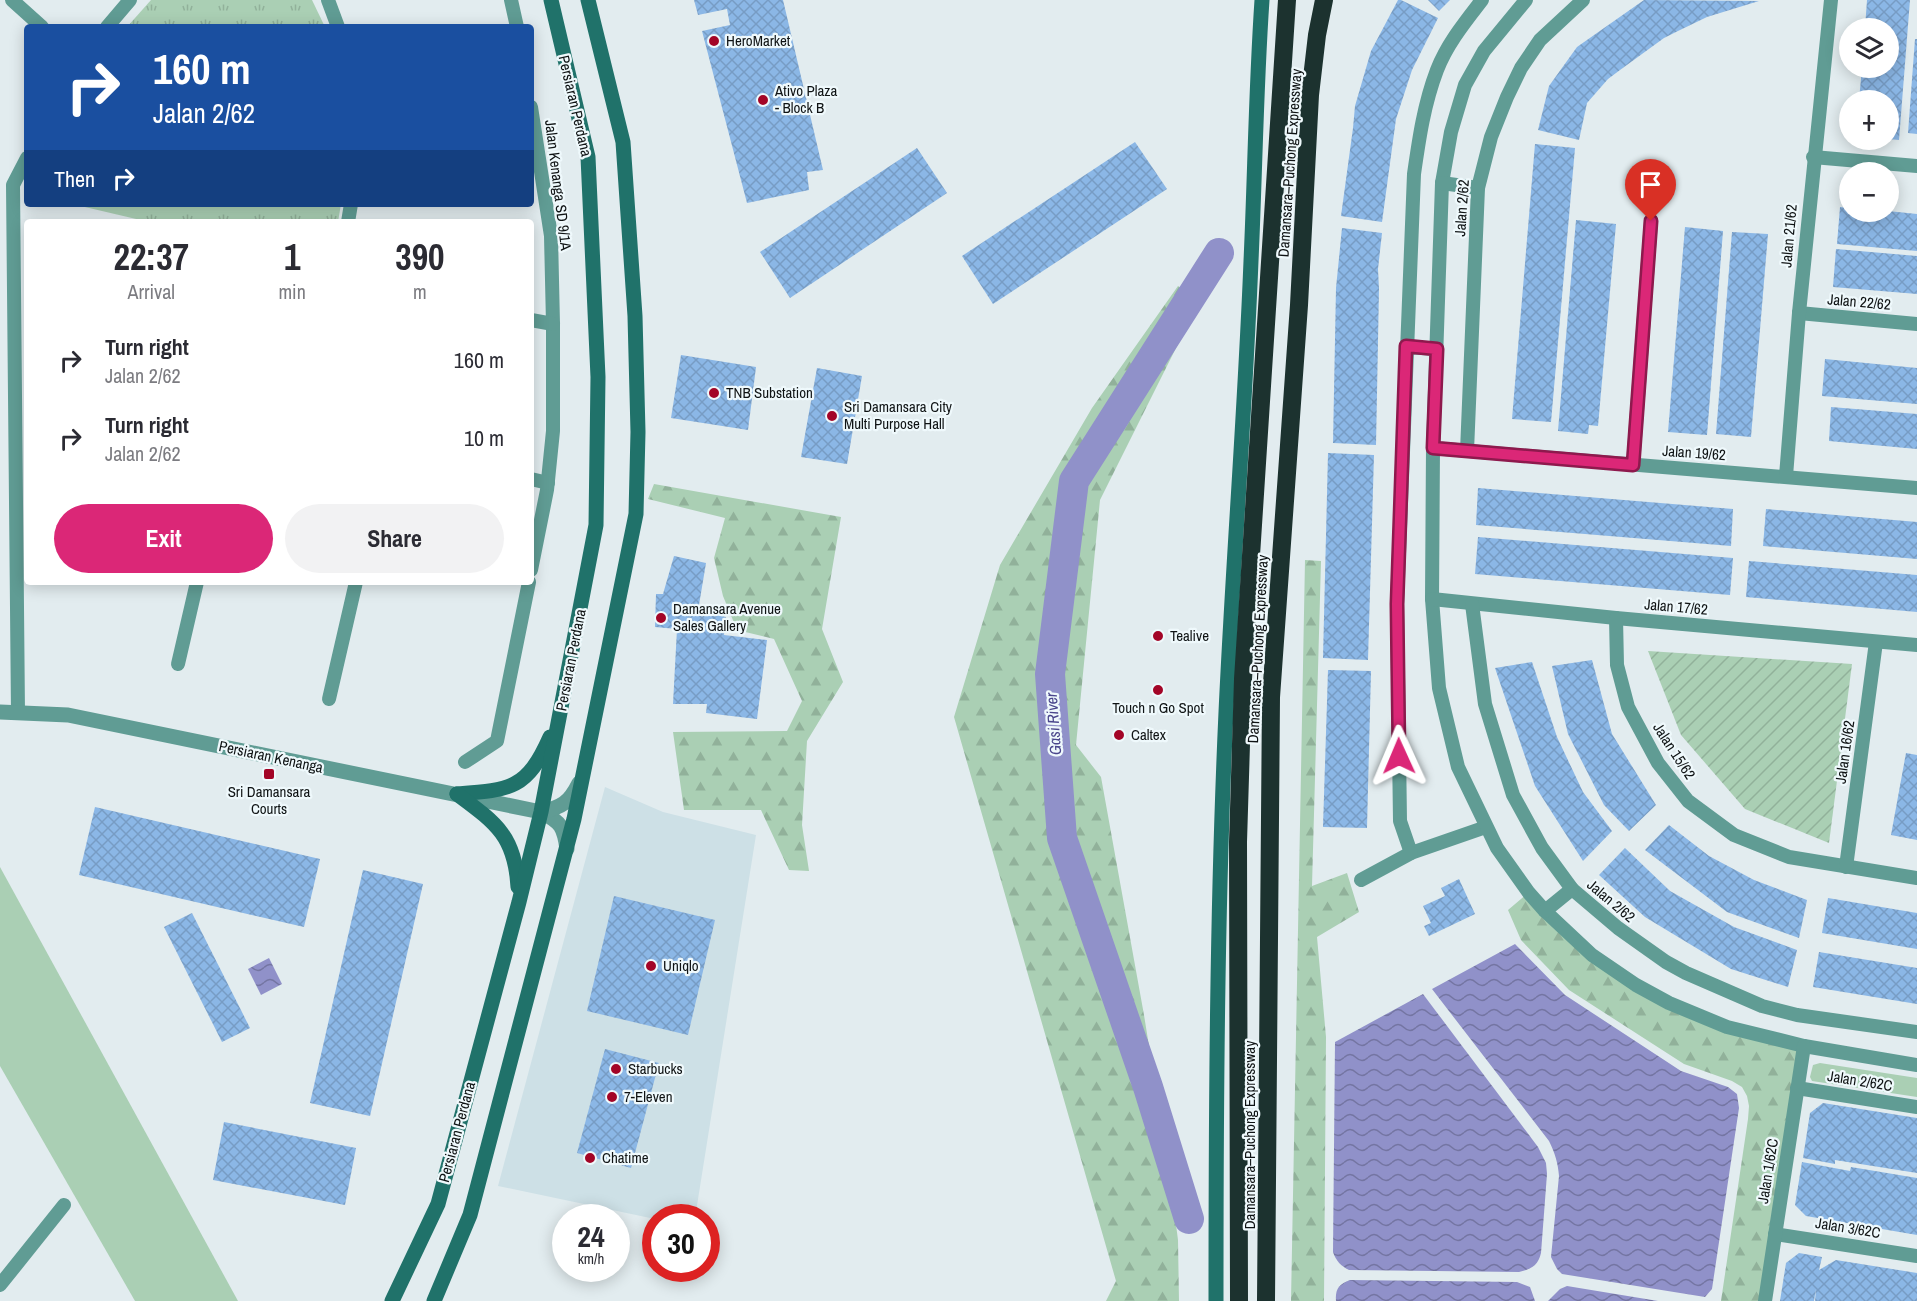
<!DOCTYPE html>
<html lang="en">
<head>
<meta charset="utf-8">
<style>
  :root { --surface:#fff; --page:#f2f2f3; --text:#2b2b33; --muted:#7c7c81; --accent:#db2777 }
  body { margin:0; font-family:"Archivo Narrow",sans-serif; background:var(--page); color:var(--text); height:100vh; display:flex; flex-direction:column; font-size:22px; white-space:nowrap }
  * { box-sizing:border-box; margin:0 }
  p { font-size:20px; color:var(--muted) }
  .icon { flex:none; width:33px; height:33px; fill:none; stroke:currentColor; stroke-width:2; stroke-linecap:round; stroke-linejoin:round }
  .map { position:relative; flex:1; overflow:hidden }
  .sheet { position:absolute; left:24px; top:219px; width:510px; height:366px; display:flex; flex-direction:column; background:var(--surface); border-radius:6px; box-shadow:0 3px 15px #0003 }
  .sheet>* { flex:none }
  .hud { position:absolute; left:24px; top:24px; width:510px; height:183px; border-radius:6px; box-shadow:0 3px 15px #0003; background:#1a4fa0; color:#fff; overflow:hidden }
  .fabs { position:absolute; left:1839px; top:18px; display:grid; gap:12px }
  .fabs a { display:grid; place-items:center; width:60px; height:60px; border-radius:50%; background:var(--surface); box-shadow:0 3px 15px #0003; font-size:30px }
  .speed { position:absolute; left:552px; top:1204px; display:flex; gap:12px; font-size:30px; font-weight:700; text-align:center }
  .speed>* { display:grid; place-content:center; width:78px; height:78px; border-radius:50%; background:var(--surface); box-shadow:0 3px 15px #0003; line-height:1 }
  .speed small { font-size:15px; font-weight:400 }
  .speed .limit { border:9px solid #d22; background:#fff; color:#111 }
  .pin { position:absolute; display:grid; place-items:center; width:51px; height:51px; color:#fff; margin:-62px -26px; border-radius:50% 50% 50% 0; rotate:-45deg; box-shadow:0 0 6px #0007 }
  .pin .icon { rotate:45deg }
  .me { position:absolute; width:66px; margin:-33px; rotate:359deg; stroke-linejoin:round; filter:drop-shadow(0 0 4px #0008) }
  .turn { display:flex; align-items:center; gap:21px; height:126px; padding:0 30px; font-size:27px }
  .turn .icon { width:78px; height:78px; stroke-width:2.5 }
  .turn b { display:block; font-size:42px; line-height:51px }
  .then { display:flex; align-items:center; height:57px; padding:0 30px; background:#0003; gap:12px; font-size:22px }
  .eta { display:flex; justify-content:space-evenly; align-items:center; height:102px; text-align:center }
  .eta b { font-size:36px; font-weight:700; line-height:42px }
  .cta { display:flex; gap:12px; margin-top:auto; padding:12px 30px }
  .cta a { flex:1; height:69px; border-radius:36px; background:var(--accent); color:#fff; font-size:24px; font-weight:700; line-height:69px; text-align:center }
  .cta a+a { background:var(--page); color:var(--text) }
  ul { padding:0; list-style:none }
  li { display:flex; align-items:center; gap:18px; height:78px; padding:0 30px }
  li div { flex:1 }
  li b { display:block; font-size:22px }
  li em { font-style:normal }
  .map>svg:first-child { display:block }
</style>
</head>
<body>
<div class="map">
<svg width="1917" height="1301" viewBox="0 0 1917 1301">
  <defs>
    <pattern id="forest-firs" width="22" height="20" patternUnits="userSpaceOnUse" patternTransform="scale(1.5)"><rect width="22" height="20" fill="#aacfb4"/><path d="M5 1l3.5 6h-7zM16 11l3.5 6h-7z" fill="#91b19a"/></pattern>
    <pattern id="park-tufts" width="24" height="20" patternUnits="userSpaceOnUse" patternTransform="scale(1.5)"><rect width="24" height="20" fill="#aacfb4"/><path d="M3 7l-1-3M5 7V3M7 7l1-3M15 17l-1-3M17 17v-4M19 17l1-3" fill="none" stroke="#91b19a"/></pattern>
    <pattern id="garden-furrows" width="10" height="10" patternUnits="userSpaceOnUse" patternTransform="scale(1.5)"><rect width="10" height="10" fill="#aacfb4"/><path d="M-1 1l2-2M0 10L10 0M9 11l2-2" fill="none" stroke="#91b19a"/></pattern>
    <pattern id="water-waves" width="16" height="10" patternUnits="userSpaceOnUse" patternTransform="scale(1.5)"><rect width="16" height="10" fill="#9091c9"/><path d="M0 5q4-4 8 0t8 0" fill="none" stroke="#7475a2"/></pattern>
    <pattern id="building-cross-hatch" width="8" height="8" patternUnits="userSpaceOnUse" patternTransform="scale(1.5)"><rect width="8" height="8" fill="#8bb7e6"/><path d="M0 0l8 8M0 8l8-8" fill="none" stroke="#779cc4"/></pattern>
  </defs>
  <rect width="100%" height="100%" fill="#e2ecef"/>
  <path fill="#cde0e6" d="M605 787 663 812 756 835 695 1218 655 1219 498 1186Z"/>
  <g fill="#aacfb4">
    <path d="M0 867 238 1301H135L0 1066Z"/>
    <path d="M1820 1063 1917 1078V1097L1812 1081 1810 1077 1813 1065Z"/>
  </g>
  <g fill="url(#forest-firs)">
    <path d="M1178 286 1200 300 1100 500 1076 745 1101 777 1144 1015 1169 1170 1178 1240 1179 1301H1106L1116 1281 954 717 1000 565 1092 408Z"/>
    <path d="M654 484 841 517 822 629 843 682 807 741 802 825 809 871 789 870 761 810H684L673 732 787 731 802 701 774 639 737 630 723 596 714 558 725 518 648 499Z"/>
    <path d="M1305 560 1321 561 1312 886 1347 873 1359 912 1317 937 1326 1037 1324 1301H1291Z"/>
    <path d="M1528 893 1639 991 1800 1049 1762 1301H1721L1748 1119 1749 1106 1747 1096 1742 1087 1732 1081 1684 1064 1569 990 1521 940 1508 910Z"/>
  </g>
  <g fill="url(#park-tufts)">
    <path d="M151 0H312L325 27H127Z"/>
    <path d="M72 204H341L338 222H149Z"/>
  </g>
  <path fill="url(#garden-furrows)" d="M1648 651 1852 664 1829 843 1745 809 1681 735Z"/>
  <g fill="url(#water-waves)">
    <path d="M1515 944 1565 995 1681 1071 1728 1087 1737 1094 1739 1108 1712 1289 1705 1297 1562 1274 1557 1269 1551 1257 1559 1176C1558 1163 1555 1153 1549 1141L1432 989Z"/>
    <path d="M269 958 282 984 261 995 248 969Z"/>
    <path d="M1423 994 1538 1147 1546 1163 1547 1174 1541 1253C1538 1266 1531 1269 1519 1272L1349 1270C1341 1266 1336 1261 1333 1252L1335 1042Z"/>
    <path d="M1350 1280 1517 1282 1530 1287 1535 1301H1336C1335 1289 1339 1284 1350 1280Z"/>
    <path d="M1567 1286 1658 1301H1548L1560 1289Z"/>
  </g>
  <g fill="none" stroke-linecap="round" stroke-linejoin="round">
    <path stroke="#9091c9" stroke-width="30" d="M1189 1219 1148 1087 1062 838 1050 674 1074 481 1219 253"/>
  </g>
  <g fill="url(#building-cross-hatch)">
    <path d="M694 0H783L823 170 807 172 809 190 747 203 702 31 730 25 727 9 698 15Z"/>
    <path d="M1398 0H1401L1438 18 1412 70 1396 119 1382 222 1341 216 1353 128 1355 106 1371 51Z"/>
    <path d="M1428 0H1450L1439 11Z"/>
    <path d="M1644 0 1759 1 1707 17 1678 31 1664 38 1620 70 1608 79 1587 103 1579 140 1538 130 1549 86 1577 47Z"/>
    <path d="M1867 0H1910L1899 140 1888 139V100H1859L1862 68H1888V28H1865Z"/>
    <path d="M1915 39H1917V134L1908 133Z"/>
    <path d="M1135 142 1167 189 993 304 962 256Z"/>
    <path d="M1535 144 1575 148 1551 422 1512 419Z"/>
    <path d="M917 148 947 193 790 298 760 252Z"/>
    <path d="M1840 207 1850 208V212L1888 211 1917 214V251L1837 244Z"/>
    <path d="M1576 220 1616 224 1598 426 1589 425 1588 434 1558 431Z"/>
    <path d="M1685 227 1723 231 1707 435 1668 432Z"/>
    <path d="M1342 228 1382 233 1378 269 1379 289 1376 445 1333 443 1336 288Z"/>
    <path d="M1732 232 1768 234 1751 437 1716 434Z"/>
    <path d="M1836 249 1917 256V294L1833 287Z"/>
    <path d="M681 355 756 367 748 430 671 418Z"/>
    <path d="M1825 359 1917 368V404L1822 396Z"/>
    <path d="M817 368 862 376 847 464 801 457Z"/>
    <path d="M1831 407 1917 414V449L1829 441Z"/>
    <path d="M1328 453 1374 455 1368 660 1323 658Z"/>
    <path d="M1478 488 1733 509 1731 546 1476 525Z"/>
    <path d="M1766 509 1917 522V559L1763 546Z"/>
    <path d="M1478 537 1733 558 1730 595 1475 574Z"/>
    <path d="M674 556 706 563 698 611 726 617 724 635 767 640 757 719 706 713 707 704H673L677 629 655 627 656 594H663Z"/>
    <path d="M1749 561 1917 575V612L1746 597Z"/>
    <path d="M1592 660 1612 734 1656 805 1629 831 1604 805 1568 734 1552 666Z"/>
    <path d="M1532 662 1557 737 1583 792 1612 831 1583 861 1535 786 1495 668Z"/>
    <path d="M1328 670 1371 671 1367 828 1323 827Z"/>
    <path d="M1906 753 1917 755V840L1891 835Z"/>
    <path d="M95 807 320 859 304 927 79 875Z"/>
    <path d="M1669 825 1709 856 1754 880 1807 900 1799 938 1727 912 1645 850Z"/>
    <path d="M1625 848 1670 891 1734 927 1797 950 1788 987 1731 969 1645 917 1599 875Z"/>
    <path d="M363 870 423 884 370 1116 310 1103Z"/>
    <path d="M1459 879 1475 914 1429 936 1424 926 1431 923 1423 906 1445 896 1441 888Z"/>
    <path d="M614 896 715 920 688 1035 587 1011Z"/>
    <path d="M1828 898 1917 913V949L1822 933Z"/>
    <path d="M192 913 250 1028 222 1042 164 927Z"/>
    <path d="M1819 952 1917 968V1004L1813 987Z"/>
    <path d="M605 1049 659 1063 631 1168 577 1153Z"/>
    <path d="M1823 1103 1917 1118V1173L1835 1160V1164L1803 1158 1810 1113Z"/>
    <path d="M224 1122 356 1148 345 1205 213 1180Z"/>
    <path d="M1802 1162 1850 1171 1851 1167 1917 1178V1235L1806 1216 1795 1205Z"/>
    <path d="M1799 1253 1822 1257 1819 1270 1836 1260 1917 1273V1301H1815L1816 1289 1814 1301H1780L1786 1263Z"/>
  </g>
  <g fill="none" stroke-linecap="round" stroke-linejoin="round">
    <g stroke="#609c94" stroke-width="14">
      <path d="M12 0 42 27"/>
      <path d="M328 0 338 27"/>
      <path d="M511 0 517 27"/>
      <path d="M1482 0C1465 22 1447 44 1437 70 1424 104 1419 139 1414 174L1397 604 1400 821 1411 853 1486 827"/>
      <path d="M1526 0 1484 51 1465 85 1451 132 1442 183 1433 448 1432 599 1439 688 1458 767 1497 848 1529 893 1545 911 1592 955 1636 985 1669 1003 1727 1027 1804 1046 1917 1065"/>
      <path d="M107 27 130 0"/>
      <path d="M531 107 551 236 553 324V431L547 490 531 570"/>
      <path d="M1813 157 1917 166"/>
      <path d="M1442 183 1478 188"/>
      <path d="M348 222 351 204"/>
      <path d="M1799 313 1917 324"/>
      <path d="M531 320 553 324"/>
      <path d="M1406 347 1437 349"/>
      <path d="M1433 448 1917 488"/>
      <path d="M1467 451 1478 188 1491 137 1507 97 1521 68 1540 40 1583 0"/>
      <path d="M1633 465 1651 221"/>
      <path d="M1786 476 1799 313 1831 0"/>
      <path d="M531 479 548 483"/>
      <path d="M1432 599 1616 618 1917 645"/>
      <path d="M1472 604 1485 704 1513 795 1542 848 1572 889 1618 928 1666 962 1686 973 1762 1006 1797 1015 1917 1032"/>
      <path d="M1616 618 1617 665 1628 707 1658 763 1688 801 1734 835 1789 857 1917 878"/>
      <path d="M178 664 197 582"/>
      <path d="M329 699 356 582"/>
      <path d="M18 713 13 185 27 158"/>
      <path d="M465 762 497 741 529 582"/>
      <path d="M1846 867 1876 642"/>
      <path d="M1361 880 1411 853"/>
      <path d="M1545 911 1572 889"/>
      <path d="M1797 1088 1917 1107"/>
      <path d="M1775 1234 1917 1256"/>
      <path d="M0 1285 64 1205"/>
      <path d="M1765 1301 1804 1046"/>
    </g>
    <g stroke="#609c94" stroke-width="15">
      <path d="M0 712 68 715 541 812C561 822 564 827 567 849"/>
      <path d="M541 812C562 807 569 803 579 783"/>
    </g>
    <g stroke="#20726a" stroke-width="15">
      <path d="M457 794C511 790 527 789 550 737"/>
      <path d="M457 794C496 823 515 836 518 887"/>
      <path d="M392 1301 438 1204 519 902 541 812 596 525 598 377 588 157 551 0"/>
      <path d="M434 1301 470 1215 574 819 636 514 638 432 635 316 623 142 588 0"/>
      <path d="M1216 1301C1216 1105 1217 908 1226 712 1233 562 1245 412 1251 261 1255 174 1256 87 1262 0"/>
    </g>
    <g stroke="#1c322f" stroke-width="18">
      <path d="M1239 1301 1238 842 1243 679 1287 0"/>
      <path d="M1266 1301 1271 697 1299 305 1310 95 1317 35 1324 0"/>
    </g>
  </g>
  <g fill="none" stroke-linecap="round" stroke-linejoin="round">
    <defs>
      <path id="route" d="M1399 756 1397 604 1406 346 1437 349 1433 448 1633 465 1651 221"/>
    </defs>
    <use href="#route" stroke="#8e194d" stroke-width="15"/>
    <use href="#route" stroke="#db2777" stroke-width="10"/>
  </g>
  <g fill="#a30527" stroke="#eff9fc" stroke-width="2">
    <circle cx="714" cy="41" r="6"/>
    <circle cx="763" cy="100" r="6"/>
    <circle cx="714" cy="393" r="6"/>
    <circle cx="832" cy="416" r="6"/>
    <circle cx="661" cy="618" r="6"/>
    <circle cx="1158" cy="636" r="6"/>
    <circle cx="1158" cy="690" r="6"/>
    <circle cx="1119" cy="735" r="6"/>
    <rect x="263" y="768" width="12" height="12" rx="3"/>
    <circle cx="651" cy="966" r="6"/>
    <circle cx="616" cy="1069" r="6"/>
    <circle cx="612" cy="1097" r="6"/>
    <circle cx="590" cy="1158" r="6"/>
  </g>
  <g text-anchor="middle" stroke-width="4.5" stroke-linejoin="round" paint-order="stroke">
    <g font-size="15" fill="#0f1314" stroke="#eff9fc" text-anchor="start">
      <text x="726" y="46">HeroMarket</text>
      <text x="775" y="96">Ativo Plaza<tspan x="775" dy="17">- Block B</tspan></text>
      <text x="726" y="398">TNB Substation</text>
      <text x="844" y="412">Sri Damansara City<tspan x="844" dy="17">Multi Purpose Hall</tspan></text>
      <text x="673" y="614">Damansara Avenue<tspan x="673" dy="17">Sales Gallery</tspan></text>
      <text x="1170" y="641">Tealive</text>
      <text x="1158" y="713" text-anchor="middle">Touch n Go Spot</text>
      <text x="1131" y="740">Caltex</text>
      <text x="269" y="797" text-anchor="middle">Sri Damansara<tspan x="269" dy="17">Courts</tspan></text>
      <text x="663" y="971">Uniqlo</text>
      <text x="628" y="1074">Starbucks</text>
      <text x="624" y="1102">7-Eleven</text>
      <text x="602" y="1163">Chatime</text>
    </g>
    <g font-size="15" fill="#0f1314" stroke="#eff9fc">
      <text transform="translate(575 106) rotate(77)" y="5">Persiaran Perdana</text>
      <text transform="translate(1290 163) rotate(-86)" y="5">Damansara–Puchong Expressway</text>
      <text transform="translate(558 185) rotate(83)" y="5">Jalan Kenanga SD 9/1A</text>
      <text transform="translate(1462 208) rotate(-86)" y="5">Jalan 2/62</text>
      <text transform="translate(1789 236) rotate(-85)" y="5">Jalan 21/62</text>
      <text transform="translate(1859 302) rotate(5)" y="5">Jalan 22/62</text>
      <text transform="translate(1694 453) rotate(4)" y="5">Jalan 19/62</text>
      <text transform="translate(1676 607) rotate(5)" y="5">Jalan 17/62</text>
      <text transform="translate(1258 649) rotate(-87)" y="5">Damansara–Puchong Expressway</text>
      <text transform="translate(571 660) rotate(-79)" y="5">Persiaran Perdana</text>
      <text transform="translate(1674 751) rotate(57)" y="5">Jalan 15/62</text>
      <text transform="translate(1845 752) rotate(-82)" y="5">Jalan 16/62</text>
      <text transform="translate(271 757) rotate(12)" y="5">Persiaran Kenanga</text>
      <text transform="translate(1611 901) rotate(40)" y="5">Jalan 2/62</text>
      <text transform="translate(1860 1081) rotate(9)" y="5">Jalan 2/62C</text>
      <text transform="translate(457 1132) rotate(-75)" y="5">Persiaran Perdana</text>
      <text transform="translate(1250 1135) rotate(-90)" y="5">Damansara–Puchong Expressway</text>
      <text transform="translate(1768 1171) rotate(-81)" y="5">Jalan 1/62C</text>
      <text transform="translate(1848 1228) rotate(9)" y="5">Jalan 3/62C</text>
    </g>
    <g font-size="16" font-style="italic" fill="#4a468c" stroke="#eff9fc">
      <text transform="translate(1053 724) rotate(-94)" y="6">Gasi River</text>
    </g>
  </g>
</svg>
<div class="fabs">
<a><svg class="icon" aria-label="layers" viewBox="0 0 24 24"><path d="M12 4l9 5-9 5-9-5zM3 14l9 5 9-5"/></svg></a>
<a>+</a>
<a>−</a>
</div>
<div class="speed"><div>24<small>km/h</small></div><div class="limit">30</div></div>
<div class="pin" style="left:1651px;top:221px;background:#d93025"><svg class="icon" aria-label="arrive" viewBox="0 0 24 24"><path d="M6 21V4h12l-3 4 3 4H6"/></svg></div>
<svg class="me" style="left:1399px;top:756px" viewBox="-20 -20 40 40"><path d="M0-17L14 15 0 8-14 15z" fill="#db2777" stroke="#fff" stroke-width="4"/></svg>
<div class="hud">
<div class="turn"><svg class="icon" aria-label="right" viewBox="0 0 24 24"><path d="M7 20v-9h11M14 6l5 5-5 5"/></svg><div><b>160 m</b>Jalan 2/62</div></div>
<div class="then">Then<svg class="icon" aria-label="right" viewBox="0 0 24 24"><path d="M7 20v-9h11M14 6l5 5-5 5"/></svg></div>
</div>
<section class="sheet">
<div class="eta">
<div><b>22:37</b><p>Arrival</p></div>
<div><b>1</b><p>min</p></div>
<div><b>390</b><p>m</p></div>
</div>
<ul>
<li><svg class="icon" aria-label="right" viewBox="0 0 24 24"><path d="M7 20v-9h11M14 6l5 5-5 5"/></svg><div><b>Turn right</b><p>Jalan 2/62</p></div><em>160 m</em></li>
<li><svg class="icon" aria-label="right" viewBox="0 0 24 24"><path d="M7 20v-9h11M14 6l5 5-5 5"/></svg><div><b>Turn right</b><p>Jalan 2/62</p></div><em>10 m</em></li>
</ul>
<div class="cta"><a>Exit</a><a>Share</a></div>
</section>
</div>
</body>
</html>
